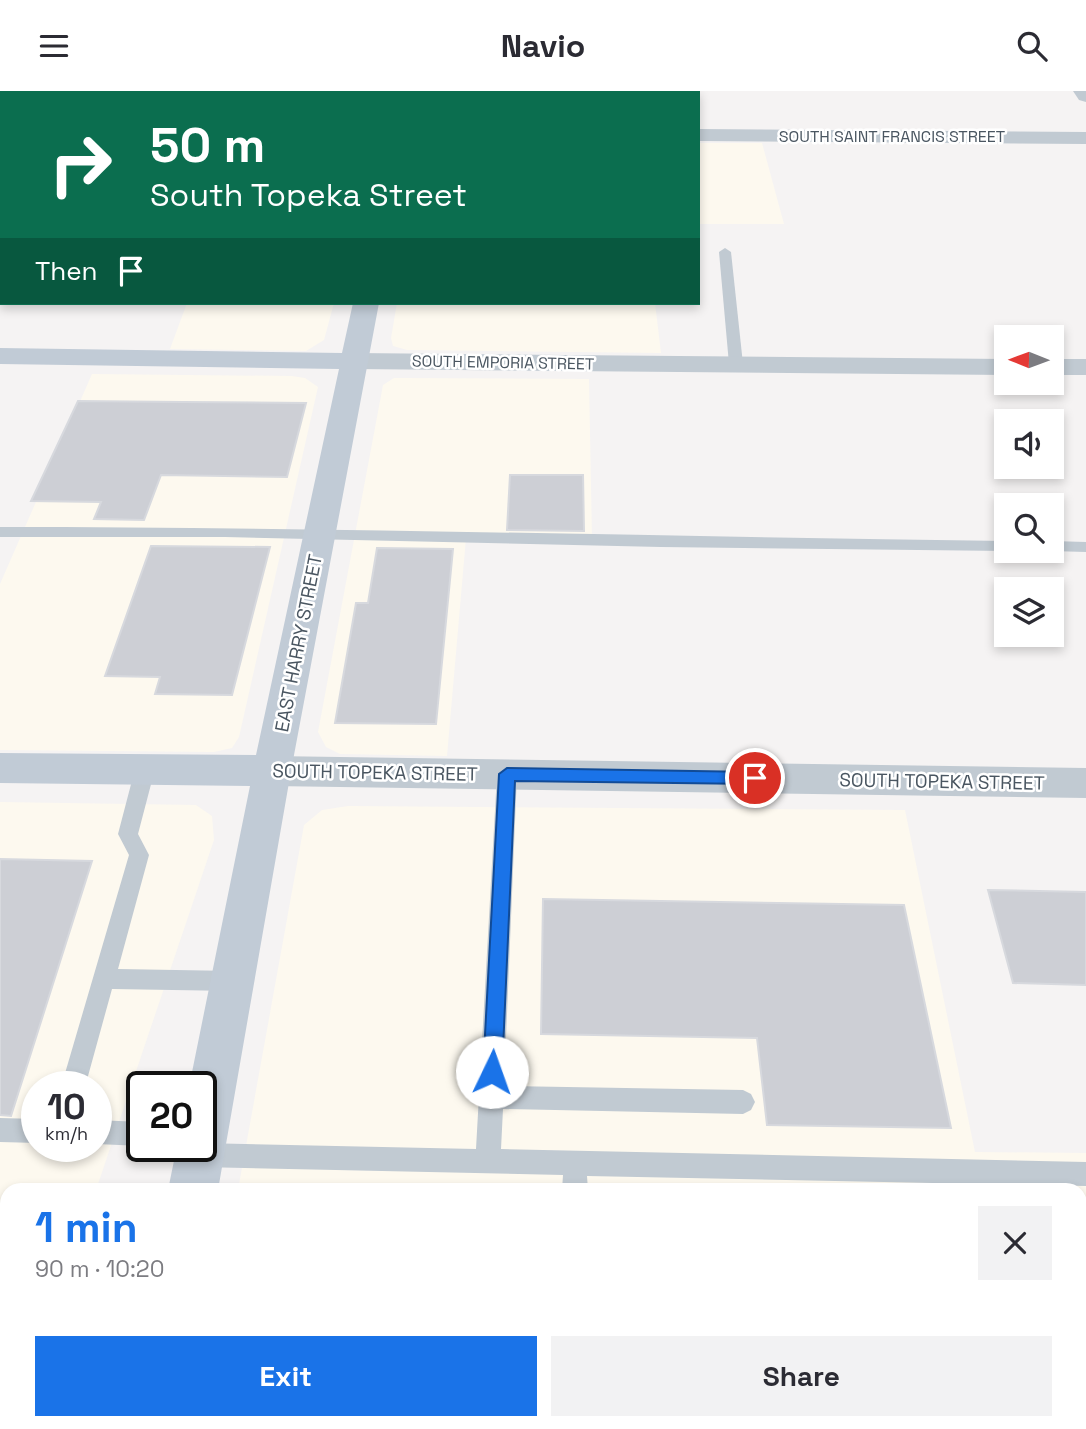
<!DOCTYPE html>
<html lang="en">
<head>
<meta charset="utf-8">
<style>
  :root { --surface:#fff; --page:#f2f2f3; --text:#2b2b33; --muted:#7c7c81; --accent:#1a73e8 }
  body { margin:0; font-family:"Space Grotesk",sans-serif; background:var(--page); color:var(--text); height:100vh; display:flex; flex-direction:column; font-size:26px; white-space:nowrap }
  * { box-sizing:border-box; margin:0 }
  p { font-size:23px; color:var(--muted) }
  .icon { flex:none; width:38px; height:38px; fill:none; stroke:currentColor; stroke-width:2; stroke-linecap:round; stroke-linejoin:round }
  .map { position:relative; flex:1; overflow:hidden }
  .details { position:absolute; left:0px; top:1092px; width:1087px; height:247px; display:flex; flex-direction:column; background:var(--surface); border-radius:21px 21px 0 0; box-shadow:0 4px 10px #0003 }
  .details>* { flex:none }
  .top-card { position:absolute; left:0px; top:0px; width:700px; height:214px; box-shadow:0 4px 10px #0003; background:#0b6e4f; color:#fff; overflow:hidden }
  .needle { width:46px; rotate:271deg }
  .fabs { position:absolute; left:994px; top:234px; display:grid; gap:14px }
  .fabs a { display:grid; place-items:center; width:70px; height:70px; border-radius:0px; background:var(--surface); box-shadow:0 4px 10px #0003; font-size:35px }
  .speed { position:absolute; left:21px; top:980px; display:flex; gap:14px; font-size:35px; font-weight:700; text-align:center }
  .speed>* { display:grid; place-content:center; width:91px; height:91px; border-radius:50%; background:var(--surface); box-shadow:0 4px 10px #0003; line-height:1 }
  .speed small { font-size:18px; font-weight:400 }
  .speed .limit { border:4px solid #111; border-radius:10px; background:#fff; color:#111 }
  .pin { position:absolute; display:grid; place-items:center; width:60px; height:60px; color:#fff; margin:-30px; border:4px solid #fff; border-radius:50%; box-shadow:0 2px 7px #0007 }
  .me { position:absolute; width:77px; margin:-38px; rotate:3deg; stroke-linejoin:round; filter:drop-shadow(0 0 5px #0008) }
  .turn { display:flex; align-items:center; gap:24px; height:147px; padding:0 35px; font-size:32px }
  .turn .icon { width:91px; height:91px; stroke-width:2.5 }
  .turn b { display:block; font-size:49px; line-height:60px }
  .then { display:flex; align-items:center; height:66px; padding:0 35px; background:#0003; gap:14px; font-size:26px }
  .round { display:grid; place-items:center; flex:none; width:74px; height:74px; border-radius:0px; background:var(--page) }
  .headline { display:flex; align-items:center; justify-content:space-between; height:119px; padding:0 35px }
  h1 { font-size:42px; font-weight:600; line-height:52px; color:var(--accent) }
  .action { display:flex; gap:14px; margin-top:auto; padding:14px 35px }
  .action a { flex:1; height:80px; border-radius:0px; background:var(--accent); color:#fff; font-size:28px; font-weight:600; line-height:80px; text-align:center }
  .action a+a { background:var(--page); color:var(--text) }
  header { display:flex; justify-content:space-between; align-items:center; height:91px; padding:0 35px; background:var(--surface); font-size:32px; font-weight:600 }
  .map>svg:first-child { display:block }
</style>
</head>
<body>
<header><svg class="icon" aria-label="menu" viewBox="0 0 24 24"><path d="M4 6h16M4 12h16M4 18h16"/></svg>Navio<svg class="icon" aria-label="search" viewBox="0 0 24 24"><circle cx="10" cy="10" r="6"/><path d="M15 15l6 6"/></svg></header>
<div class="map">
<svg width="1086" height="1338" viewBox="0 0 1086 1338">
  <rect width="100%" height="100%" fill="#f5f3f3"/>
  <g fill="#fdf9ef" fill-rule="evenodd">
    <path d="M698 52H762L784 133H698Z"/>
    <path d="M187 212H334L324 249 306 260 170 258Z"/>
    <path d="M397 212H655L661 262 407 259 393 255 391 247Z"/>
    <path d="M92 283 292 285 305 287 318 296 239 646 232 657 214 661 0 659V493Z"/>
    <path d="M394 287 589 288 592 448 466 447 447 665 340 663 326 656 318 641 383 294Z"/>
    <path d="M0 711 196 714 212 725 214 749 96 1099H7V1332H35L33 1338H0ZM37 996H96V1055H37Z"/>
    <path d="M348 715 905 719 975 1061 1086 1062V1338H195L196 1332H1080V1099H238L304 734 322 719Z"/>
  </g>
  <g fill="#cdcfd5" stroke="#d7d9de" stroke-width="2">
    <path d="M78 310 183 311 306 312 287 386 161 384 144 429 94 428 101 411 31 410Z"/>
    <path d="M510 384H583L584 440 507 439Z"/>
    <path d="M151 455 270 456 232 604 155 603 160 586 105 585Z"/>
    <path d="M377 457 453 458 436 633 335 632 356 512H368Z"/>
    <path d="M0 768 92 770 11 1025 0 1024Z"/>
    <path d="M988 799 1086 801V894L1013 892Z"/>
    <path d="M543 808 904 814 951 1037 767 1034 757 947 541 943Z"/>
  </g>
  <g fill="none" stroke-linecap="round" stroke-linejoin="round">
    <g fill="#c1cad2" fill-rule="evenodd">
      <rect x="240" y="0" width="10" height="2"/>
      <path d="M725 157 731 161 743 273 736 277 729 273 719 161Z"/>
      <path d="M0 436C335 436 671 446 1006 450L1007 460 661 456 225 446H0Z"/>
      <path d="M1052 450 1086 451V461L1051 460Z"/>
      <path d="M145 670 152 673 155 678 138 743 149 764 118 878 233 880 241 883 244 890 241 897 233 900 112 898 85 996H61L129 764 118 743 135 678 138 673Z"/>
      <path d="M507 675 514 678 517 683 504 995 743 999 751 1003 755 1011 751 1019 743 1023 503 1018 501 1058 1086 1071V1095L587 1085 588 1099H562L563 1084 200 1076 191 1073 188 1064 191 1055H201V1052L476 1058 497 683 500 678Z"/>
      <path d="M0 1027 37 1028V1052L0 1051Z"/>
      <path d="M96 1029 142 1031V1055L96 1053Z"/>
      <path d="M250 1332H278L277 1338H249Z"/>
      <rect x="439" y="1332" width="28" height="6"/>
      <rect x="561" y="1332" width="28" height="6"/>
      <path d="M952 1332H980L982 1338H954Z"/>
    </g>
    <g fill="#c1cad2" fill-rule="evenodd">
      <path d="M1073 0H1086V11L1079 9Z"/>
      <rect x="0" y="33" width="2" height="12"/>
      <path d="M698 38 1086 41V53L698 50Z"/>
      <path d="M354 262 1006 268V284L354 278 345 276 341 270 345 264Z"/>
      <rect x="1052" y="268" width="34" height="16"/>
      <path d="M272 665 1086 677V707L272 695 259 690 253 680 259 670Z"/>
    </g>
    <g fill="#c1cbd6" fill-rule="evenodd">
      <path d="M399 0H419L398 2Z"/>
      <path d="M353 212H379L291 680 218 1099H168L177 1055H201V996H189L250 695 0 692V662L256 664 339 278 0 273V257L342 262Z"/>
      <path d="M122 1332H178L177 1338H121Z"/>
    </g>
  </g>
  <path fill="#1a73e8" stroke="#114b97" stroke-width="2" d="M507 677 755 681 763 687 755 693 515 690 502 981 499 987 492 990 486 987 483 981 499 683Z"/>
  <g text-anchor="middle" stroke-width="5" stroke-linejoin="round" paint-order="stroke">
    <g font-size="16" fill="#4a5661" stroke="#fff">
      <text x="892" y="51">SOUTH SAINT FRANCIS STREET</text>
      <text transform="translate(503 271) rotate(1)" y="6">SOUTH EMPORIA STREET</text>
    </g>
    <g font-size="19" fill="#4a5661" stroke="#fff">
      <text transform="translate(298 552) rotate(-79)" y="7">EAST HARRY STREET</text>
      <text transform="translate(375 681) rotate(1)" y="7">SOUTH TOPEKA STREET</text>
      <text transform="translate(942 690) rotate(1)" y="7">SOUTH TOPEKA STREET</text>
    </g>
  </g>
</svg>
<div class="fabs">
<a><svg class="needle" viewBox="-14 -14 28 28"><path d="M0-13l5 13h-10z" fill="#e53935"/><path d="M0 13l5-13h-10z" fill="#7c7c81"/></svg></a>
<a><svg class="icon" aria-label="sound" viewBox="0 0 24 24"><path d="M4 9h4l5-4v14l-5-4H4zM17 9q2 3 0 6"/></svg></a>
<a><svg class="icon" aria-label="search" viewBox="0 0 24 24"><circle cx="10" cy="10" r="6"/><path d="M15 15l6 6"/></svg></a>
<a><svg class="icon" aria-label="layers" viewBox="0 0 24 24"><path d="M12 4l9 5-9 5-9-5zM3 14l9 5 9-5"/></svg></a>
</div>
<div class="speed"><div>10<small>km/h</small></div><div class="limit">20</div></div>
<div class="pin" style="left:755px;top:687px;background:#d93025"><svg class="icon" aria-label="arrive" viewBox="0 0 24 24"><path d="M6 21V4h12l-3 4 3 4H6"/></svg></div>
<svg class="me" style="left:492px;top:981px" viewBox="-20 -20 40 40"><circle r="19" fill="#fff"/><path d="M0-13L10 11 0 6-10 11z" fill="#1a73e8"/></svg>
<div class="top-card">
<div class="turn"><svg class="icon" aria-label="right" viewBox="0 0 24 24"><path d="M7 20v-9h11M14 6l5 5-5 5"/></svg><div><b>50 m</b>South Topeka Street</div></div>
<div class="then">Then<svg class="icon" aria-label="arrive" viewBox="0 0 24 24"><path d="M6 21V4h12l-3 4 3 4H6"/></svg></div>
</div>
<section class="details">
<div class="headline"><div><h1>1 min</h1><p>90 m · 10:20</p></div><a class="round"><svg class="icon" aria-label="close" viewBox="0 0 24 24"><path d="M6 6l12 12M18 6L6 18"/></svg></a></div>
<div class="action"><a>Exit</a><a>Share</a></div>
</section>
</div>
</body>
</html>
